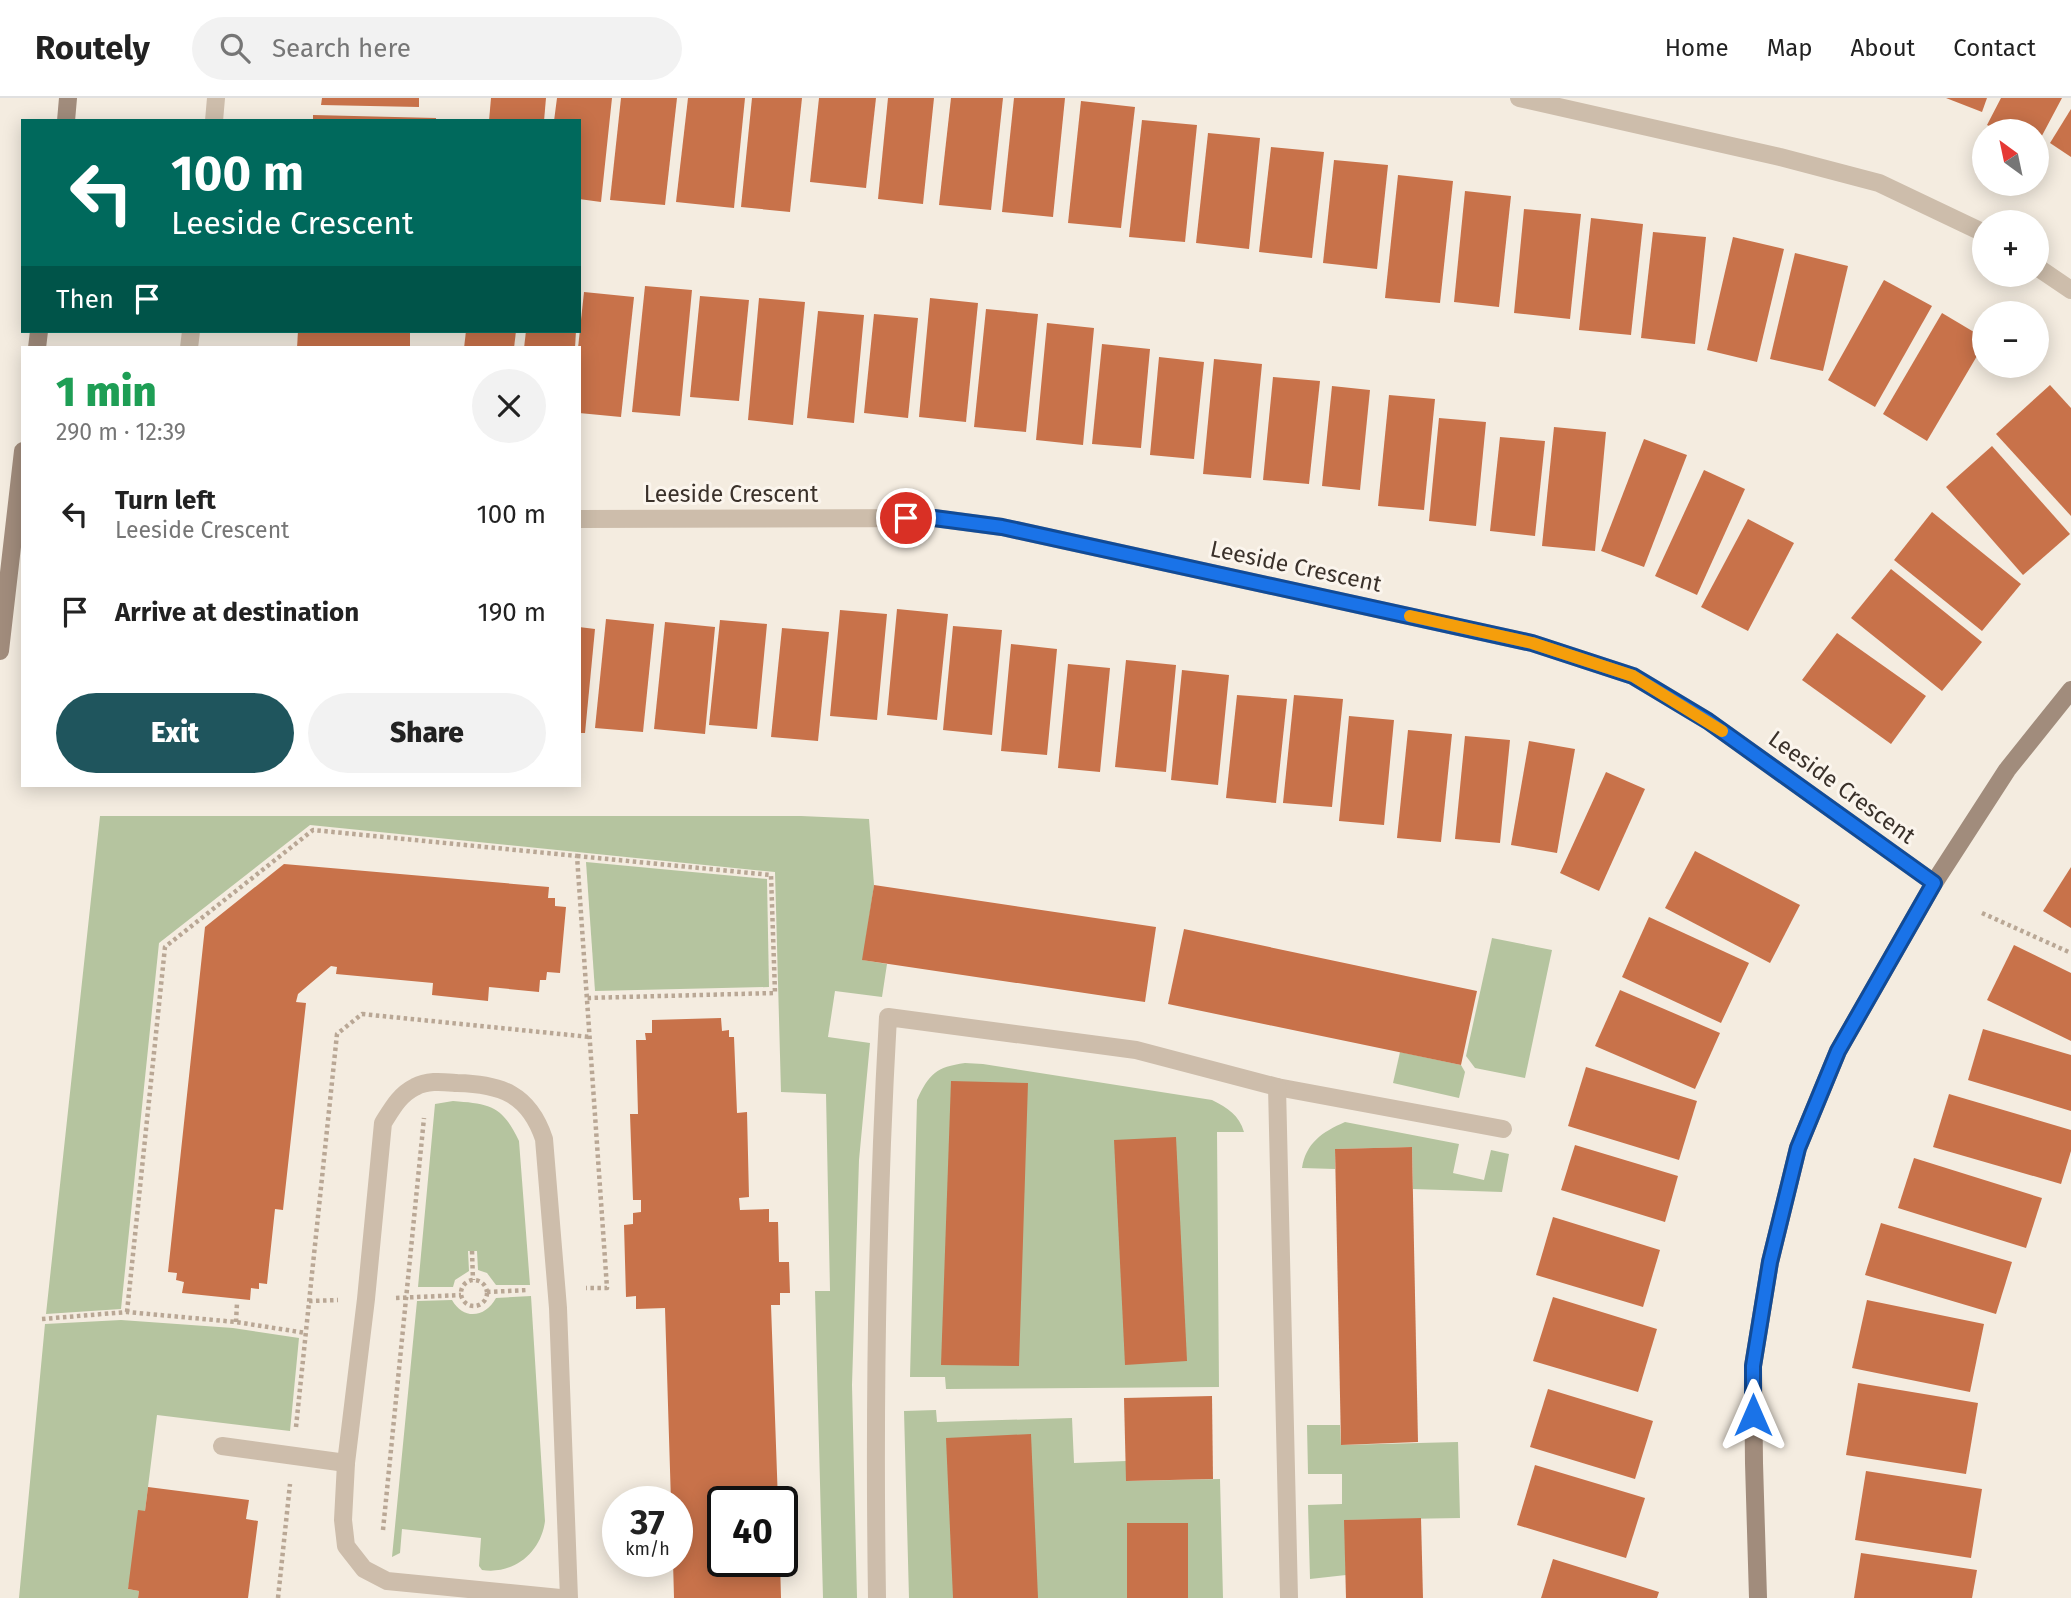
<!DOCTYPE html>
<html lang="en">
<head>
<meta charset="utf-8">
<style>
  :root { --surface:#fff; --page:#f2f2f2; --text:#222; --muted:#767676; --line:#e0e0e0; --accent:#1f555d }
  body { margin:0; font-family:"Fira Sans",sans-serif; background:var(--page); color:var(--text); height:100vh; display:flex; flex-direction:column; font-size:26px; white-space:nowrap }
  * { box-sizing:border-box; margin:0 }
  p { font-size:23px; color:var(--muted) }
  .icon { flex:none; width:38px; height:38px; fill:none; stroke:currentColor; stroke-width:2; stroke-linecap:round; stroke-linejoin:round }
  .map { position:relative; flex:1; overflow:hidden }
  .side { position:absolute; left:21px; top:248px; width:560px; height:441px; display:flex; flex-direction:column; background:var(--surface); border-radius:0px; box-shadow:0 4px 18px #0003 }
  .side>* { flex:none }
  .top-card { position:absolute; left:21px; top:21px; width:560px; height:214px; border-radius:0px; box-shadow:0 4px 18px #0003; background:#00695c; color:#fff; overflow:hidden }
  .needle { width:46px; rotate:327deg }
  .buttons { position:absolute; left:1972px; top:21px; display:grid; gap:14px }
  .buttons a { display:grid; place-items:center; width:77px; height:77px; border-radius:50%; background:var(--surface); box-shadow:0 4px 18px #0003; font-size:35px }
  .speed { position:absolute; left:602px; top:1388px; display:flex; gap:14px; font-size:35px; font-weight:700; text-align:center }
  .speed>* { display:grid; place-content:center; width:91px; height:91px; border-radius:50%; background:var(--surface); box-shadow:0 4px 18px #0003; line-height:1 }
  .speed small { font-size:18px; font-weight:400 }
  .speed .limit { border:4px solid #111; border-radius:10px; background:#fff; color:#111 }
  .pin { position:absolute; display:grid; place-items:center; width:60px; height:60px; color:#fff; margin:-30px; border:4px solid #fff; border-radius:50%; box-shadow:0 2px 7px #0007 }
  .me { position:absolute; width:77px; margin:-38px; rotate:0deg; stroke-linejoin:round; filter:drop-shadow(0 0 5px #0008) }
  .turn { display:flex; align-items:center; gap:24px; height:147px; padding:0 35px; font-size:32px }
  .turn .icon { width:91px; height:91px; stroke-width:2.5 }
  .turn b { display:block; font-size:49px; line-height:60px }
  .then { display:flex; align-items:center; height:66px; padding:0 35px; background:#0003; gap:14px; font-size:26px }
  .round { display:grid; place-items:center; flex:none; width:74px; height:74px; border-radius:37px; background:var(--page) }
  .head { display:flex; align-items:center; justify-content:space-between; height:119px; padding:0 35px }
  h1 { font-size:42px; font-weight:800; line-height:52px; color:#1e9e55 }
  .button { display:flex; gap:14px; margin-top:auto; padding:14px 35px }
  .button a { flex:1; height:80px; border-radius:42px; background:var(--accent); color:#fff; font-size:28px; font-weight:800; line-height:80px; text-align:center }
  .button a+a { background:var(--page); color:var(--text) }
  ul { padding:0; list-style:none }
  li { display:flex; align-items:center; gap:21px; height:98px; padding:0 35px }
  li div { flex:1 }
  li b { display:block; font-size:26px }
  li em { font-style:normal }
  header { display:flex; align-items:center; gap:42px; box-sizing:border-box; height:98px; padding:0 35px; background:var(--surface); border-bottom:2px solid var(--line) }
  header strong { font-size:33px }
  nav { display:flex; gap:38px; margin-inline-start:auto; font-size:24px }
  .search { width:490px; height:63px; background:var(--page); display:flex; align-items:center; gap:18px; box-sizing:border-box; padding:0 24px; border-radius:38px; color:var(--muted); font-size:26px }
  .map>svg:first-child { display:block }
</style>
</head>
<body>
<header>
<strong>Routely</strong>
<div class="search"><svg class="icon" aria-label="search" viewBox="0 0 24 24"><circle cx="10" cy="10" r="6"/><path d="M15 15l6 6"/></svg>Search here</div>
<nav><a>Home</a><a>Map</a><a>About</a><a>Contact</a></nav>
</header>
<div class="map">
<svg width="2071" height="1500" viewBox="0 0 2071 1500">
  <rect width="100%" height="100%" fill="#f4ece0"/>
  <g fill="#b5c49f">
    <path d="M100 718H801L869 721 874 787 863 862 887 866 882 899 835 893 828 939 870 945 859 1062 852 1287 857 1500H823L815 1193H830L826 996 781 994 775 774 310 727 159 845 121 1211 46 1216Z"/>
    <path d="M586 764 767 781 769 889 595 893Z"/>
    <path d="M1492 840 1552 852 1525 980 1475 970 1466 958Z"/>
    <path d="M1400 954 1461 967 1465 974 1459 1000 1393 985Z"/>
    <path d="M965 965 983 966 1212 1002C1228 1010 1239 1017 1244 1034H1217L1219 1289 946 1291 945 1279H910L917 1002C929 976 936 969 965 965Z"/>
    <path d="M453 1003C490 1006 502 1007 519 1043L530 1187H496L487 1175 478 1172 477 1153H468L469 1173 455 1182 453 1189H418L435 1006Z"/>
    <path d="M1345 1024 1459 1046 1453 1075 1484 1082 1491 1052 1509 1056 1502 1094 1413 1091 1412 1049 1335 1051V1071L1302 1070C1306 1045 1322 1034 1345 1024Z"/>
    <path d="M531 1198 545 1423C541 1455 513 1477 482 1472L479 1468 481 1440 402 1431 400 1455 392 1459 417 1203 452 1202C464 1223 486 1219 496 1200Z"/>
    <path d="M121 1222 233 1230 299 1240 290 1333 157 1317 145 1413 128 1491 139 1493 138 1500H19L45 1226Z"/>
    <path d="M936 1312 937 1324 1072 1320 1074 1365 1126 1363 1127 1383 1220 1381 1223 1500H909L904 1313Z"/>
    <path d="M1307 1327H1340L1341 1347 1458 1344 1460 1420 1345 1422 1346 1477 1310 1481 1308 1407 1342 1406V1376H1308Z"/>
  </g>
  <g fill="#c8724a">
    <path d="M322 0H419V9L321 7Z"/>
    <path d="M491 0H546L544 23H489Z"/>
    <path d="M557 0H612L601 104 579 101V23H554Z"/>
    <path d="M621 0H677L665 107 610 102Z"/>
    <path d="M688 0H745L734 110 676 104Z"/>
    <path d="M752 0H802L790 114 741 109Z"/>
    <path d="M819 0H876L866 90 810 84Z"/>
    <path d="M888 0H934L923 106 878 101Z"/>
    <path d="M951 0H1003L991 112 939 107Z"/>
    <path d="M1014 0H1065L1053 119 1002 114Z"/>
    <path d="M1946 0H1987L1982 14Z"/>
    <path d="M2001 0H2062L2037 47V33H1999L1987 27Z"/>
    <path d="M1081 3 1135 9 1121 130 1068 125Z"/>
    <path d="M2071 11V59L2050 45Z"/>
    <path d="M313 17 436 20V23H313Z"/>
    <path d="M1142 22 1197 27 1185 144 1129 139Z"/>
    <path d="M1208 35 1260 40 1249 151 1196 145Z"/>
    <path d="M1271 49 1324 54 1312 160 1259 154Z"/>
    <path d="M1334 62 1388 67 1377 171 1323 165Z"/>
    <path d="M1398 77 1453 83 1440 205 1385 200Z"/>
    <path d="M1465 93 1511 98 1499 209 1454 204Z"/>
    <path d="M1524 111 1581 116 1570 221 1514 215Z"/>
    <path d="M1591 120 1643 126 1631 237 1579 232Z"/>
    <path d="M1653 134 1706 139 1695 246 1641 240Z"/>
    <path d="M1733 139 1784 151 1757 264 1707 252Z"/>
    <path d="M1795 155 1848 168 1823 273 1770 261Z"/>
    <path d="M1884 182 1932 208 1875 309 1828 282Z"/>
    <path d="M645 188 692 192 680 318 632 314Z"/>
    <path d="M584 194 634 199 621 319 579 315 578 250Z"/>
    <path d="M700 198 749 202 739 303 690 299Z"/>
    <path d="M759 200 805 204 793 327 748 322Z"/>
    <path d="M930 200 978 205 966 324 919 319Z"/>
    <path d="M986 211 1038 216 1026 334 974 329Z"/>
    <path d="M818 213 864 217 854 325 807 320Z"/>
    <path d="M1942 215 1984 240V246L1927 343 1883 316Z"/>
    <path d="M874 216 918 220 908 320 864 315Z"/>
    <path d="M1047 225 1094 230 1083 347 1036 342Z"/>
    <path d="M298 233H410V250H297Z"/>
    <path d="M466 233H516L514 250H464Z"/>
    <path d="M526 233H576L575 250H524Z"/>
    <path d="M1102 246 1150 251 1141 350 1092 346Z"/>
    <path d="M1159 259 1204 264 1194 361 1150 357Z"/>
    <path d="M1214 261 1262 266 1251 380 1203 376Z"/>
    <path d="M1273 279 1320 283 1309 386 1263 382Z"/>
    <path d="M2050 287 2071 310V418L1996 336Z"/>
    <path d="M1332 288 1370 292 1360 392 1322 388Z"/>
    <path d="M1389 297 1435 301 1424 412 1378 408Z"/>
    <path d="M1439 320 1486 324 1476 428 1429 423Z"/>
    <path d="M1554 329 1606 334 1595 453 1542 448Z"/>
    <path d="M1500 339 1545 343 1535 438 1490 433Z"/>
    <path d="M1644 341 1687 357 1644 469 1601 453Z"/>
    <path d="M1992 348 2070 436 2023 477 1946 389Z"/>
    <path d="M1704 372 1745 391 1697 497 1655 478Z"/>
    <path d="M1932 414 2021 486 1982 533 1894 462Z"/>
    <path d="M1748 421 1794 445 1748 533 1701 509Z"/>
    <path d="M1891 471 1982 544 1942 593 1851 520Z"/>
    <path d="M897 511 948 516 937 622 887 617Z"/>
    <path d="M840 512 887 516 877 622 830 618Z"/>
    <path d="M606 521 654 526 643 634 595 630Z"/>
    <path d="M720 522 767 526 757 631 709 627Z"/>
    <path d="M665 524 715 529 705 636 654 631Z"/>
    <path d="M953 528 1002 532 992 637 943 632Z"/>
    <path d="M579 529 595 531 585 635H579Z"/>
    <path d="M782 530 829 534 818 643 771 639Z"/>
    <path d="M1837 535 1926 598 1891 646 1802 582Z"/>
    <path d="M1011 546 1057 551 1047 657 1001 653Z"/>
    <path d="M1126 562 1176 567 1166 674 1115 669Z"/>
    <path d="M1068 566 1110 570 1100 674 1058 670Z"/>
    <path d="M1182 572 1229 577 1218 687 1171 682Z"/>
    <path d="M1237 597 1287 601 1276 705 1226 700Z"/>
    <path d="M1294 597 1343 601 1332 709 1283 705Z"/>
    <path d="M1349 618 1394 622 1384 727 1339 723Z"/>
    <path d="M1408 632 1452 636 1441 744 1397 740Z"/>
    <path d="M1465 638 1510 642 1500 745 1455 741Z"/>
    <path d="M1529 643 1575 651 1557 755 1511 747Z"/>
    <path d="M1606 674 1645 691 1599 793 1560 775Z"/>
    <path d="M1695 753 1800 807 1770 865 1665 810Z"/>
    <path d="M284 766 549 789 548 800H555V808L566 809 560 875 547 874 546 882H540L539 894 489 889 488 903 432 897 433 885 336 876 337 869 331 868 298 896 296 904 306 905 283 1112 275 1111 267 1186 259 1185V1191L251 1190 250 1202 182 1195 184 1184 176 1182 177 1175 168 1174 205 829Z"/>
    <path d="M2071 769V830L2043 813Z"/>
    <path d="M874 787 1156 829 1145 904 862 862Z"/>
    <path d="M1649 819 1749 865 1721 925 1622 879Z"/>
    <path d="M1184 831 1477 893 1461 967 1168 906Z"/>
    <path d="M2014 847 2071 875V943L1987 902Z"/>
    <path d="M1620 892 1720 935 1695 991 1595 948Z"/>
    <path d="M721 920 722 933 729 932V939H734L737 1015 747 1014 749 1099 739 1100 740 1112 769 1111V1124H778L779 1164H789L790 1195H780V1207H771L778 1404H723V1463H780L781 1500H674L673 1463H677V1404H671L665 1210 636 1211V1198L626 1199 624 1127 633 1126V1115L641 1114V1102H633L630 1016H638L636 942H646L645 935H652V922Z"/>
    <path d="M1983 931 2071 957V1013L1968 982Z"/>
    <path d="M1586 969 1697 1003 1679 1062 1568 1028Z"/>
    <path d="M951 983 1028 985 1019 1268 941 1267Z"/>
    <path d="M1949 996 2071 1032V1053L2061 1086 1933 1049Z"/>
    <path d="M1176 1039 1187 1263 1125 1267 1114 1042Z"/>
    <path d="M1575 1047 1678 1078 1665 1124 1561 1092Z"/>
    <path d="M1412 1049 1418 1344 1341 1347 1335 1051Z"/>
    <path d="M1914 1060 2042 1100 2026 1150 1898 1110Z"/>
    <path d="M1553 1119 1660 1152 1643 1209 1536 1177Z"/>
    <path d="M1881 1125 2012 1164 1996 1216 1865 1177Z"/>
    <path d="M1553 1199 1657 1231 1638 1294 1533 1263Z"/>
    <path d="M1867 1202 1984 1226 1970 1294 1852 1270Z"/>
    <path d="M1858 1285 1978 1305 1966 1376 1846 1357Z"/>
    <path d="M1548 1291 1653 1323 1635 1381 1530 1349Z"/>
    <path d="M1212 1298 1213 1381 1126 1383 1124 1300Z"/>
    <path d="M1031 1336 1038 1500H953L946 1340Z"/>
    <path d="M1535 1367 1645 1400 1626 1460 1517 1427Z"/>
    <path d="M1866 1373 1982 1391 1971 1460 1855 1442Z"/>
    <path d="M148 1389 249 1402 246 1421 258 1423 248 1500H138L139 1493 128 1491 138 1412 145 1413Z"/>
    <path d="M1421 1420 1423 1500H1346L1344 1422Z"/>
    <rect x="1127" y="1425" width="61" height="75"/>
    <path d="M1861 1455 1977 1472 1972 1500H1854Z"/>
    <path d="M1553 1461 1659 1494 1657 1500H1541Z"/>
  </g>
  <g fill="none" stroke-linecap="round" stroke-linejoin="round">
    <g stroke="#b9a795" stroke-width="4.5" stroke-dasharray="3.5 3.5" stroke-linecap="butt">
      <path d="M577 758 771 777 775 895 587 900"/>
      <path d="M1982 815 2071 855"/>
      <path d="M472 1153 473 1182"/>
      <circle cx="474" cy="1195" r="13"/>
      <path d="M487 1194 528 1192"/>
      <path d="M396 1200 461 1197"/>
      <path d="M309 1203 338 1202"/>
      <path d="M127 1214 165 849 313 732 577 758 607 1190H586"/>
      <path d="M42 1221 127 1214 236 1224 306 1235"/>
      <path d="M236 1224 237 1205"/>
      <path d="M296 1329 337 936 362 916 590 939"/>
      <path d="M383 1432 424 1020"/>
      <path d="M278 1500 290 1386"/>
    </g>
    <g stroke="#cdbdab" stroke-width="18">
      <path d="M1277 989 1503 1031"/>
      <path d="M222 1348 346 1365"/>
      <path d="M560 1500 387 1483 364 1471 346 1448 343 1422 346 1365 366 1201 383 1025C392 1011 399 997 415 989 428 982 443 984 457 985 501 986 529 996 544 1041L558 1210 569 1500"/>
      <path d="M877 1500C874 1306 877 1113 888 919L1136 952 1277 989 1289 1500"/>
    </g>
    <g stroke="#cdbdab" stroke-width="18">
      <path d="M1519 0 1780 59 1879 85 1984 135"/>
      <path d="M214 23 216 0"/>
      <path d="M2037 169 2071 192"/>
      <path d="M189 250 191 233"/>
      <path d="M579 421 934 420 1002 429 1532 545 1633 578 1708 623 1934 785"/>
    </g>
    <g stroke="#a18c7c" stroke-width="18">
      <path d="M66 23 68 0"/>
      <path d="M37 250 39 233"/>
      <path d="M0 553 23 353"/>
      <path d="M1758 1500 1754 1365 1753 1268 1770 1164 1798 1050 1838 953 1934 785 2007 672 2071 592"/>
    </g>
  </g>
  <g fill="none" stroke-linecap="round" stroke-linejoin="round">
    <defs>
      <path id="route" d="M906 420H934L1002 429 1532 545 1633 578 1708 623 1934 785 1838 953 1798 1050 1770 1164 1753 1268V1317"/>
    </defs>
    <use href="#route" stroke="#114b97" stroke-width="18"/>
    <use href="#route" stroke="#1a73e8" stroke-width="12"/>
    <path stroke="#f59e0b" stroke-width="12" d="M1410 518 1532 545 1633 578 1722 633"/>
  </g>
  <g text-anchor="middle" stroke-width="6" stroke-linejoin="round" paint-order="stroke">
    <g font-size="23" fill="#3a312a" stroke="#fbf5ed">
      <text x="731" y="404">Leeside Crescent</text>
      <text transform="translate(1296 468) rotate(12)" y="8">Leeside Crescent</text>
      <text transform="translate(1842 689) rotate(36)" y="8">Leeside Crescent</text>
    </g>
  </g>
</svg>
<div class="buttons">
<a><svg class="needle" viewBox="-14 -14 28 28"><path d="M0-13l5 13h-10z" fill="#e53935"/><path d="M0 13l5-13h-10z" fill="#767676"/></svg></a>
<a>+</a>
<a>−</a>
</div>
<div class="speed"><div>37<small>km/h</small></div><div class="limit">40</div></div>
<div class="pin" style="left:906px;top:420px;background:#d93025"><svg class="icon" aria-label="arrive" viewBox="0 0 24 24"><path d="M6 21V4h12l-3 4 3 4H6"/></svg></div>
<svg class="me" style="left:1753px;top:1317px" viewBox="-20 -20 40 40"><path d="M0-17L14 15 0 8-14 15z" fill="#1a73e8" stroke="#fff" stroke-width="4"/></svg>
<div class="top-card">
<div class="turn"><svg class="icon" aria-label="left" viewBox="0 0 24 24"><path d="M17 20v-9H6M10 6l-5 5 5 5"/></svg><div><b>100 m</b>Leeside Crescent</div></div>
<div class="then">Then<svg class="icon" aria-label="arrive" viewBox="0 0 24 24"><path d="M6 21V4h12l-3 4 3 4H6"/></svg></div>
</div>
<section class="side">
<div class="head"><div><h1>1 min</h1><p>290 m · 12:39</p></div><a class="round"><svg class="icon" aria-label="close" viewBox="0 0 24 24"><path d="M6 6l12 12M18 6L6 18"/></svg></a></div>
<ul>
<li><svg class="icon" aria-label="left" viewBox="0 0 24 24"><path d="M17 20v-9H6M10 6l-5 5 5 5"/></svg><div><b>Turn left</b><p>Leeside Crescent</p></div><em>100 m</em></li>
<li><svg class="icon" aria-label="arrive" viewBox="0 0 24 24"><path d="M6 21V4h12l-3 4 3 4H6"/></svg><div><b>Arrive at destination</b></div><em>190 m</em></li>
</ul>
<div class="button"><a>Exit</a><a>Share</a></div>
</section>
</div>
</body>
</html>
